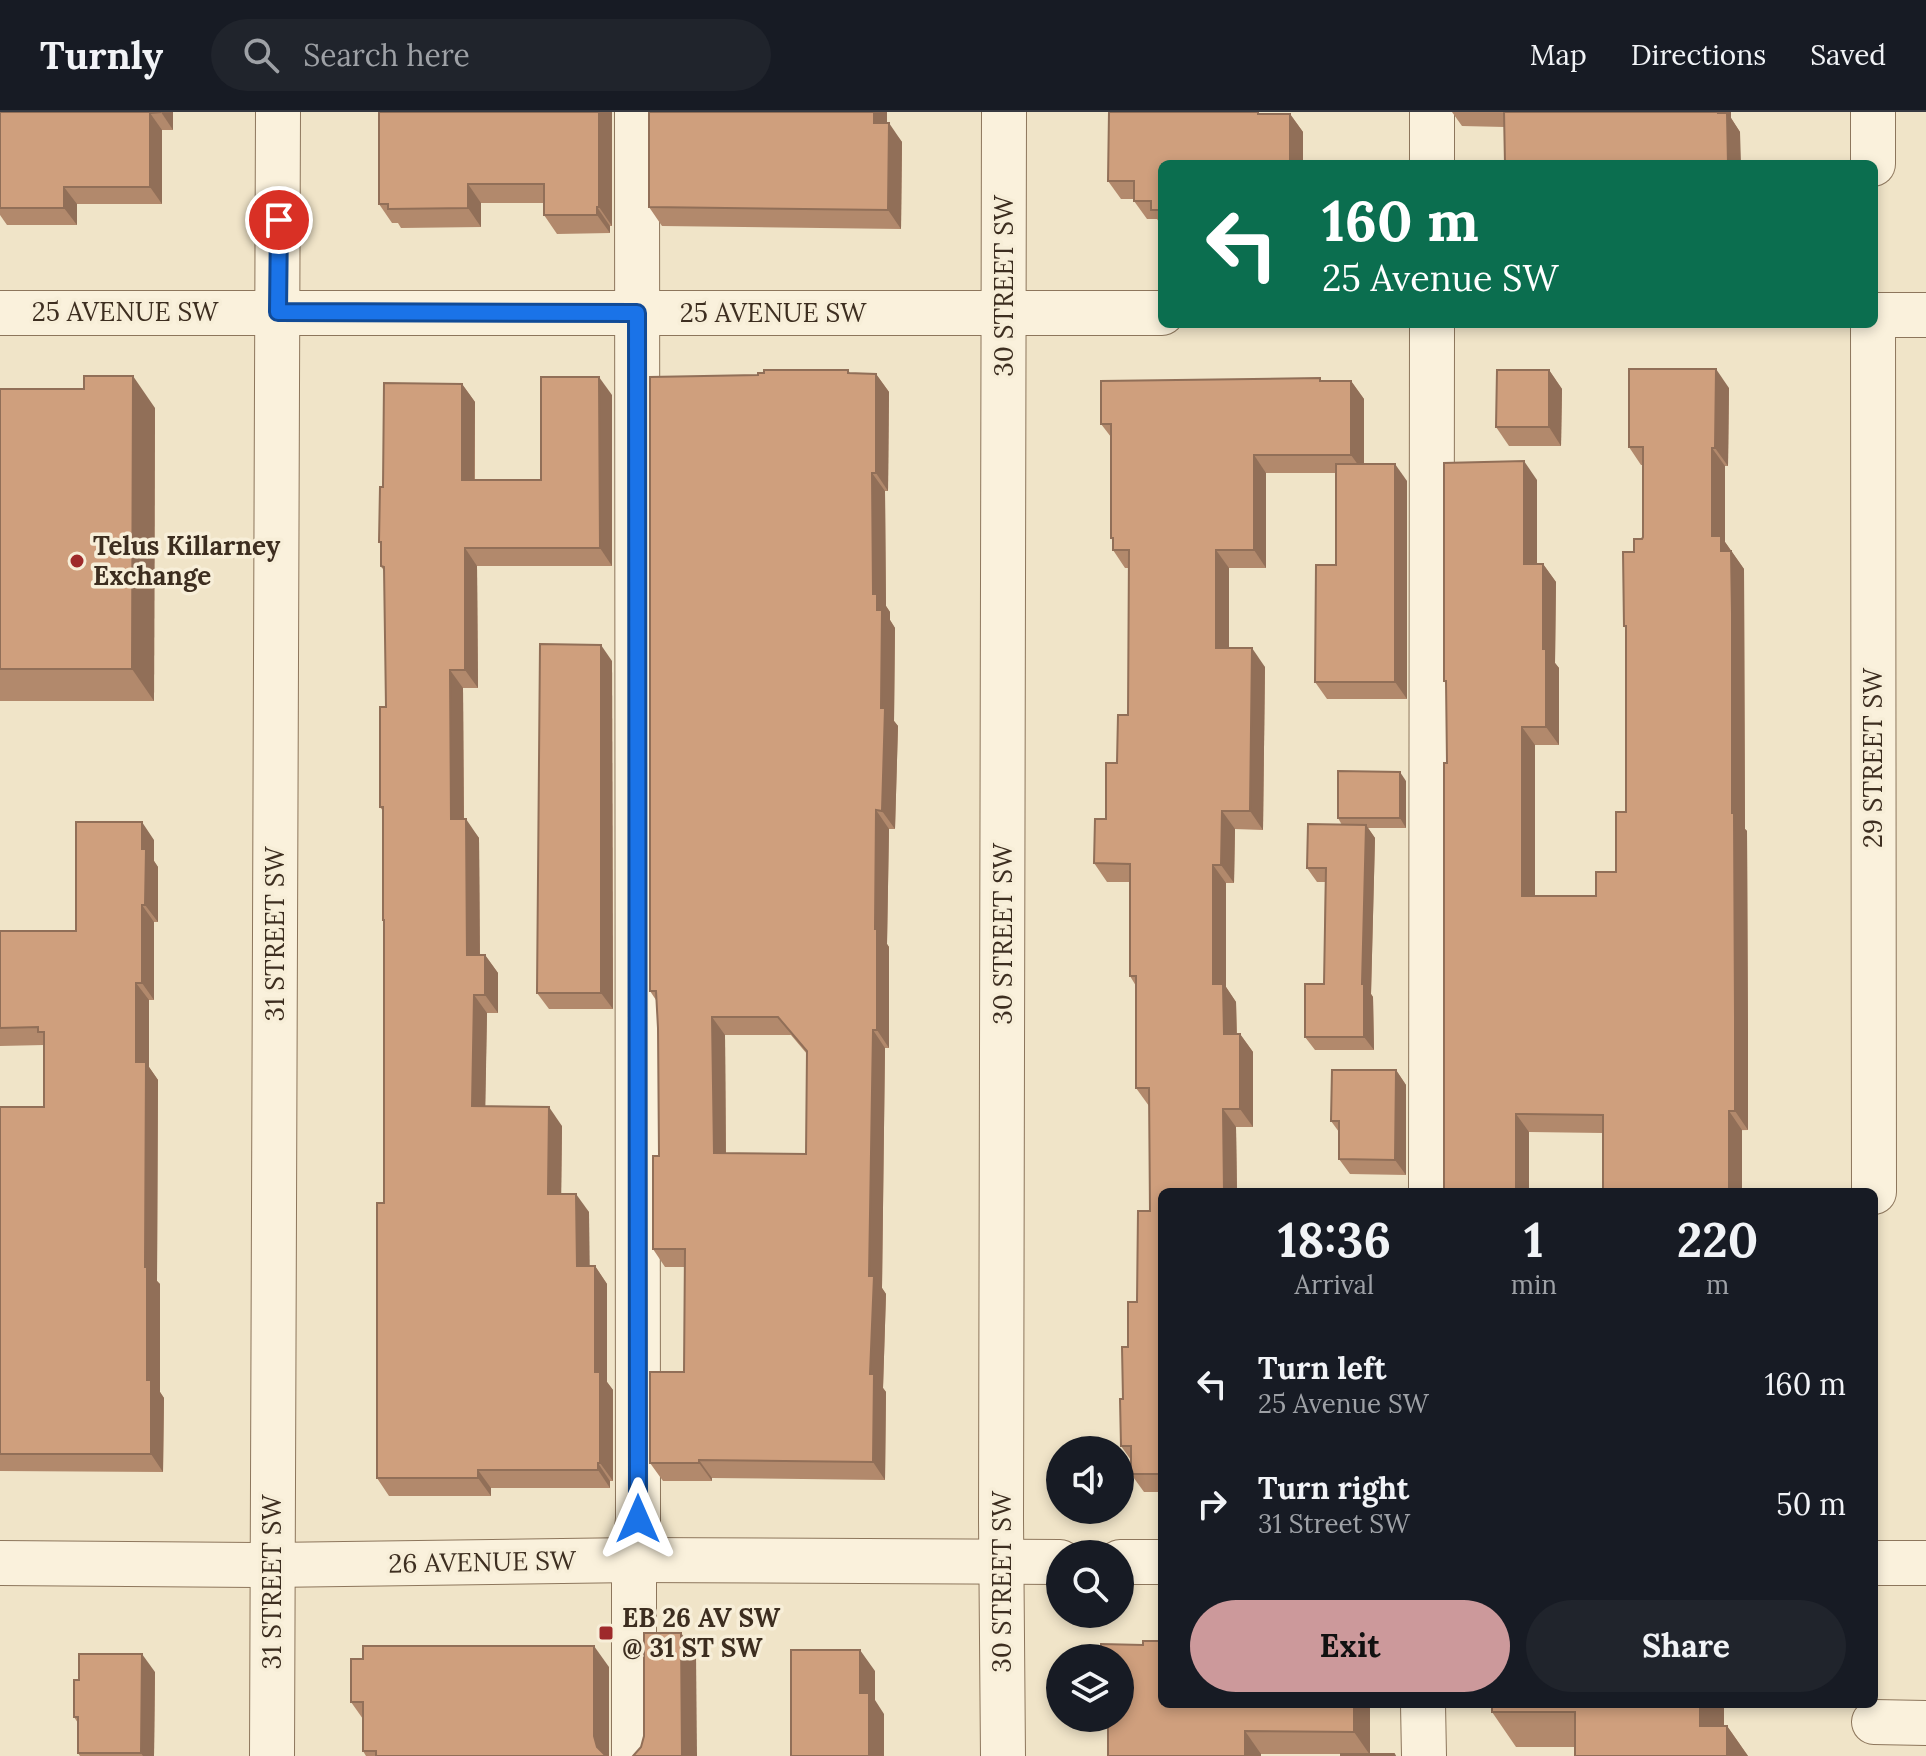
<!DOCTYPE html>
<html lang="en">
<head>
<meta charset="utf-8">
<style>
  :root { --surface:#171b24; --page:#20242c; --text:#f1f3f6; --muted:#9ea1a6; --line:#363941; --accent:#cc999b }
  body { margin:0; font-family:Lora,serif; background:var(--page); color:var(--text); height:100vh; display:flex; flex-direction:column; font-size:30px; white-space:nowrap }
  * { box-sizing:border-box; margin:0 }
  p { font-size:26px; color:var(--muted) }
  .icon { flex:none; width:44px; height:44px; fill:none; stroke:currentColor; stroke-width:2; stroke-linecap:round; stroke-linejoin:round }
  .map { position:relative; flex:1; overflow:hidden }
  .sheet { position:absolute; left:1158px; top:1076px; width:720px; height:520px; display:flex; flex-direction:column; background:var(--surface); border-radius:12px; box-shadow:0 4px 12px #0003 }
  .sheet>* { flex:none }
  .hud { position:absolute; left:1158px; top:48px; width:720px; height:168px; border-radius:12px; box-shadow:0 4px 12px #0003; background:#0b6e4f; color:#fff; overflow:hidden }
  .controls { position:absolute; left:1046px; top:1324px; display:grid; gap:16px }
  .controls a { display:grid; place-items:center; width:88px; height:88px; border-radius:50%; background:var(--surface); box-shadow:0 4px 12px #0003; font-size:40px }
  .pin { position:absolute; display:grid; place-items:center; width:68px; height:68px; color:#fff; margin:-34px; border:4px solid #fff; border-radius:50%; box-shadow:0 2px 8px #0007 }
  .me { position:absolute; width:88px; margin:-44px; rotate:0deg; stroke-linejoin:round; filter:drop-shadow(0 0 6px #0008) }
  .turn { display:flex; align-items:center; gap:28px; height:168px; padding:0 32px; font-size:36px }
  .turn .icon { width:104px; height:104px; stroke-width:2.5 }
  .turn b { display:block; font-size:56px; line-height:68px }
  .eta { display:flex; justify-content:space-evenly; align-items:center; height:136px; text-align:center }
  .eta b { font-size:48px; font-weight:800; line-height:56px }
  .button { display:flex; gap:16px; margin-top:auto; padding:16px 32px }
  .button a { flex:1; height:92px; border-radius:48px; background:var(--accent); color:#111; font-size:32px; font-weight:800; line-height:92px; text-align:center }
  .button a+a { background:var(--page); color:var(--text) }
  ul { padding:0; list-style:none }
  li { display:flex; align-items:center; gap:24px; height:120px; padding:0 32px }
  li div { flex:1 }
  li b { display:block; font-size:30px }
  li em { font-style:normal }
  header { display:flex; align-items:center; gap:48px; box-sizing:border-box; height:112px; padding:0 40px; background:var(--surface); border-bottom:2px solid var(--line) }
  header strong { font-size:38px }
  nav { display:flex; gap:44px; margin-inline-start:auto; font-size:28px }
  .search { width:560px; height:72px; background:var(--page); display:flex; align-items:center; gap:20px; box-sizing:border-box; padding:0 28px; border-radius:44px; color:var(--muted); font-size:30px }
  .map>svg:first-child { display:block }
</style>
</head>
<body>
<header>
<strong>Turnly</strong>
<div class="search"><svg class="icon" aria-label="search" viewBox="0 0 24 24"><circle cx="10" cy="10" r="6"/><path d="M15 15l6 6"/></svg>Search here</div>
<nav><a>Map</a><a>Directions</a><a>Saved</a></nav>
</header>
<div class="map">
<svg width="1926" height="1644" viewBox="0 0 1926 1644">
  <rect width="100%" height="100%" fill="#f0e4c8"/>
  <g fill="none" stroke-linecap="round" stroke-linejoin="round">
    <defs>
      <g id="minor">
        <path d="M1873 0V52"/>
        <path d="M1432 52V0"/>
        <path d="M0 201H1162"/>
        <path d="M1874 203H1926"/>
        <path d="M1873 212 1874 1080"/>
        <path d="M1431 1080 1432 212"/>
        <path d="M1120 1450H1162"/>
        <path d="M0 1451 271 1453 634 1448 1060 1450"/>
        <path d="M1874 1451H1926"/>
        <path d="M1423 1592 1424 1644"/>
        <path d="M1874 1610 1926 1611"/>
        <path d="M272 1644 278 0"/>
        <path d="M634 1644V1448L638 1407 637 0"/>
        <path d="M1003 1644 1001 1408 1004 0"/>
      </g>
    </defs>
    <use href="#minor" stroke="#8d765c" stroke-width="46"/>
    <use href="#minor" stroke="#faf1dc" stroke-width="44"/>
  </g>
  <g fill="#b2896c" fill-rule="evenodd">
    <path d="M0 0H173V18H162V92H77V113H7L0 103Z"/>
    <path d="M379 0H612V114H610V121L557 122 544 103V91H481V115L401 116 398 111H392L379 92Z"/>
    <path d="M887 0V11L902 30 901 117 662 114 649 95Z"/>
    <path d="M1452 0H1731V6L1740 20 1462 14Z"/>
    <path d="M1271 2H1290L1303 20V52H1162V114L1157 107H1147L1134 89V87H1121L1108 69Z"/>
    <path d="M848 258 850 261 876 262 889 280 888 379H885L886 494 890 500V508L895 516 894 609 898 614 895 717H889L887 832 889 835V936H885L882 1176 886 1182 883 1276 886 1280 885 1368 712 1366V1369H663L650 1351 684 1260V1155H665L653 1137 659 1044 658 916 656 888 650 879ZM725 923H791L807 942 806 1042 726 1041Z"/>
    <path d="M1549 258 1562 277 1561 334H1509L1496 315Z"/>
    <path d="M1321 269H1351L1364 287V352L1407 369V587H1327L1315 570 1336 453V361H1266V456H1229V536L1265 555 1263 718 1235 717 1234 771H1226V875L1236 890 1237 922H1240L1253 940V1015H1236L1237 1080H1162V1380H1144L1131 1362V1348L1121 1334 1123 1287 1128 1235 1137 1190 1150 1099 1149 994 1136 976V874L1130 864V770H1107L1094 751 1106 707 1117 651 1128 603V456H1125L1113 438V429L1111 426V325L1101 312Z"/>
    <path d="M462 272 475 290V368H541L612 283V454H477L478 576H463L464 707 479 726 480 843H485L498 861V901H487L485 995 562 1014 561 1082 589 1100V1154H595L607 1172V1270L613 1278V1369H610V1376H491V1384H389L377 1366 384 1091V810L383 808V699L380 695 386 595 384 459 381 454V433L379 430 383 375Z"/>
    <path d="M1729 276 1728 354H1725V430L1744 457 1745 717 1747 719 1748 923V1018L1603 1021 1529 1020V1080H1444L1447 651 1446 572 1444 569 1537 368V452H1543L1556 470 1555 551 1559 556V633H1535V784H1596L1616 760 1626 700V517L1624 514 1634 440 1643 425V353H1641L1629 335Z"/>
    <path d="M0 277 155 296 154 589H0Z"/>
    <path d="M612 549 613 897H549L537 881Z"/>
    <path d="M1406 669V716H1368L1375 726 1371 882 1373 885 1374 938H1315L1305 925 1324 872 1325 770H1317L1307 756 1342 713 1338 706Z"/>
    <path d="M154 728V749L158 755V810H154V888H149V955L158 968 157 1169 160 1172V1280L164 1286 163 1360 0 1359V995H44V933L0 934V819H76Z"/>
    <path d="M1396 958 1406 973V1063L1350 1062 1339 1047V1020L1331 1009Z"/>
    <path d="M609 1555V1644H366L363 1639V1607L351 1590Z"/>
    <path d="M155 1560 154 1644H80L78 1641V1611L74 1605Z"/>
    <path d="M1370 1592V1642H1261V1644H1108V1618L1101 1607Z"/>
    <path d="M1724 1592V1614H1727L1748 1644H1575V1635H1516L1492 1600Z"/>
  </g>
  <g fill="#916f58">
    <path d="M161 0H173V18Z"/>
    <path d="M599 0H612V114L599 95Z"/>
    <path d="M874 0H887V30L874 11Z"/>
    <path d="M1718 0H1731V6L1740 20 1741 52H1728Z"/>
    <path d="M150 1 162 18V92L150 75Z"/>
    <path d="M1290 2 1303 20V52H1290Z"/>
    <path d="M889 11 902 30 901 117 888 98Z"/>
    <path d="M468 72 481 91V115L468 96Z"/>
    <path d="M64 75 77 92V113L64 96Z"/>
    <path d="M597 95 610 114V121L597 103Z"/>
    <path d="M1716 257 1729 276 1728 354 1715 336Z"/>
    <path d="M1549 258 1562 277 1561 334 1549 315Z"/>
    <path d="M876 262 889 280 888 379 876 361Z"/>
    <path d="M133 264 155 296 154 589 132 557Z"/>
    <path d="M599 265 612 283V454L600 436Z"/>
    <path d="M1351 269 1364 287V361L1351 343Z"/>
    <path d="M462 272 475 290 474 386 462 368Z"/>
    <path d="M1712 336 1725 354V430L1744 457 1745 717 1747 719 1748 923V1018L1735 999 1732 701 1712 424Z"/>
    <path d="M1254 343 1266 361V456L1254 438Z"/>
    <path d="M1524 349 1537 368V470L1524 452Z"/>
    <path d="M1395 352 1407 369V587L1395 570Z"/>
    <path d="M872 361 885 379 886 494 890 500V508L895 516 894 609 898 614 895 717 882 699 881 596 877 498 873 482Z"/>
    <path d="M465 436 477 454 478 576 465 558Z"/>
    <path d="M1216 438 1229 456V555L1216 536Z"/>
    <path d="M1543 452 1556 470 1555 551 1559 556V633L1546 615 1543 537Z"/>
    <path d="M601 533 612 549 613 897 601 881Z"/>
    <path d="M1252 536 1265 555 1263 718 1250 699Z"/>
    <path d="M450 558 463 576 464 726 451 707Z"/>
    <path d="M1522 615 1535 633V802L1522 784Z"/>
    <path d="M1400 660 1406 669V716L1400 706Z"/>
    <path d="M876 698 889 717 887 832 889 835V936L877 918 875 817Z"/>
    <path d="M1222 699 1235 717 1234 771 1221 753Z"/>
    <path d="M466 707 479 726 480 861 467 843Z"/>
    <path d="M142 710 154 728V749L158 755V810L145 793 142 737Z"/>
    <path d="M1366 713 1375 726 1371 882 1373 885 1374 938 1364 925 1362 872Z"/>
    <path d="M1213 753 1226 771V875L1236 890 1237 940 1224 922 1213 872Z"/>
    <path d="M142 793 154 810V888L142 871Z"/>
    <path d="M485 843 498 861V901L485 883Z"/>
    <path d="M136 871 149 888V955L158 968 157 1169 160 1172V1280L164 1286 163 1360 151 1342 136 950Z"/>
    <path d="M474 883 487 901 485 1013 472 994Z"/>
    <path d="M712 905 725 923 726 1059 714 1041Z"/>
    <path d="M873 918 885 936 882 1176 886 1182 883 1276 886 1280 885 1368 873 1350 869 1164Z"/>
    <path d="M1240 922 1253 940V1015L1240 997Z"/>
    <path d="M1396 958 1406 973V1063L1395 1048Z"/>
    <path d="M549 995 562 1014 561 1100 548 1082Z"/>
    <path d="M1223 997 1236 1015 1237 1080H1224Z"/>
    <path d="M1729 999 1742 1018V1080H1729Z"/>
    <path d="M1516 1002 1529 1020V1080H1516Z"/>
    <path d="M576 1082 589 1100 590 1172 577 1154Z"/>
    <path d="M595 1154 607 1172V1270L613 1278V1369L600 1351 595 1260Z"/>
    <path d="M699 1348 712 1366V1369L699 1351Z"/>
    <path d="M598 1351 610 1369V1376L598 1358Z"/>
    <path d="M478 1358 491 1376V1384L478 1366Z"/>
    <path d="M681 1521 696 1541 697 1644H682Z"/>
    <path d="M594 1534 609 1555V1644H604L597 1635 594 1624Z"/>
    <path d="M860 1538 875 1559V1588L884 1602V1644H869L860 1581Z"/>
    <path d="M142 1542 155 1560 154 1644H143L141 1641Z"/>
    <path d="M1354 1592H1370V1643L1354 1620Z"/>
    <path d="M1700 1592H1724V1644L1700 1614Z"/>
    <path d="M1727 1614 1748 1644H1727Z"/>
    <path d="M1245 1619 1261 1642V1644H1245Z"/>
  </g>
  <g fill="#cf9f7d" stroke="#916f58" stroke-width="2" fill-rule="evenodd">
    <path d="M0 0H161L150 1V75H64V96H0Z"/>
    <path d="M379 0H599V95H597V103H544V72H468V96L388 97V92H379Z"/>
    <path d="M649 0H874V11H889L888 98 649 95Z"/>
    <path d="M1109 0H1258V2H1290V52H1162V98H1151V89H1134V69H1108Z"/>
    <path d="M1504 0H1718V1H1727L1728 52H1505Z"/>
    <path d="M1629 257H1716L1715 336H1712V424H1721V439H1731L1732 501V701H1734L1735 905V999H1729V1080H1603V1003L1516 1002V1080H1444V651H1447L1446 569H1444V351L1524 349V452H1543V537H1546V615H1522V784H1596V760H1616V700H1626V514H1624L1623 440H1634V427H1642L1643 425V335H1629Z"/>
    <path d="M764 258H848V261L876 262V361H872L873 482H877V498H882L881 596H885L882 699 876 698 875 817H877V918H873L869 1164H874L870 1262H874L873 1350 699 1348V1351H650V1260H684L685 1137H653V1044H659L658 916 656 879H650V265L758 263V261H764ZM712 905H778L807 939 806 1042 714 1041Z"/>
    <path d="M1497 258H1549V315H1496Z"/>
    <path d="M84 264H133L132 557H0V277H84Z"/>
    <path d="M541 265H599L600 436H465V558H450L451 707H466L467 843H485V883H474L472 994 549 995 548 1082H576L577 1154H595V1260H600V1351H598V1358H478V1366H377V1091H384V808H383V695H380V595H386L384 455 381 454V430H379L380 375H383L384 271 462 272V368H541Z"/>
    <path d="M1320 266V269H1351V343H1254V438H1216V536H1252L1250 699H1222L1221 753H1213V872H1223L1224 922H1240V997H1223L1224 1080H1162V1362H1131V1334H1121L1120 1287H1123L1122 1235H1128V1190H1137L1138 1099H1150L1149 976H1136V864H1130V752L1094 751 1095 707H1106V651H1117L1118 603H1128L1129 438H1113V426H1111V312H1101V269Z"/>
    <path d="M1336 352H1395V570H1315L1316 453H1336Z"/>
    <path d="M540 532 601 533V881H537Z"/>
    <path d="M1338 659 1400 660V706H1338Z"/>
    <path d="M76 710H142V737H146L145 793H142V871H136V950H146L145 1155H147V1268H151V1342H0V995H44V920H38V915L0 916V819H76Z"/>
    <path d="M1308 712 1366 713 1362 872H1364V925H1305V872H1324L1326 756H1307Z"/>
    <path d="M1332 958H1396L1395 1048 1339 1047V1009H1331Z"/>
    <path d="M644 1521H681L682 1644H633L641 1635 644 1624Z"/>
    <path d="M1143 1529H1162V1592H1354V1620L1245 1619V1644H1108V1607H1101V1606H1120V1546H1101V1532L1143 1533Z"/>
    <path d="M363 1534H594V1624L597 1635 606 1644H376V1639H363V1590H351V1547H363Z"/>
    <path d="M791 1538H860V1581H869V1644H791Z"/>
    <path d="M79 1542H142L141 1641H78V1605H74V1568H79Z"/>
    <path d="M1492 1592H1700V1614H1727V1644H1575V1600H1492Z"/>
    <path d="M1341 1642H1394L1395 1644H1341Z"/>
  </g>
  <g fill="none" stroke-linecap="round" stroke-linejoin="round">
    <defs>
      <path id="route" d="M279 108 278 200 637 201 638 1407"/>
    </defs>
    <use href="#route" stroke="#114b97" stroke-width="20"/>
    <use href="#route" stroke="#1a73e8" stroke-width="14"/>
  </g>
  <g fill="#9e2a2b" stroke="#f7eed8" stroke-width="3">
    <circle cx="77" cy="449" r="8"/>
    <rect x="598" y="1513" width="16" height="16" rx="4"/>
  </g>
  <g text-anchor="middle" stroke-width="7" stroke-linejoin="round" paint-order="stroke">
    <g font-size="26" fill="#3d2e20" stroke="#f7eed8">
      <text transform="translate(1004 174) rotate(-90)" y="9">30 STREET SW</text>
      <text x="125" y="209">25 AVENUE SW</text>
      <text x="773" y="210">25 AVENUE SW</text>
      <text transform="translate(1873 646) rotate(-90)" y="9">29 STREET SW</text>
      <text transform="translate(275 822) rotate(-90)" y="9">31 STREET SW</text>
      <text transform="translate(1003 822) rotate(-90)" y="9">30 STREET SW</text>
      <text transform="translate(482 1450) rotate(-1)" y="9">26 AVENUE SW</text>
      <text transform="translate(272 1470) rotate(-90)" y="9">31 STREET SW</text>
      <text transform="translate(1002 1470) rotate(-90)" y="9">30 STREET SW</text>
    </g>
    <g font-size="26" font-weight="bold" fill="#3d2e20" stroke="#f7eed8" text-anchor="start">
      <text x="93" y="443">Telus Killarney<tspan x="93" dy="30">Exchange</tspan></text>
      <text x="622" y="1515">EB 26 AV SW<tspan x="622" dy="30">@ 31 ST SW</tspan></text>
    </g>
  </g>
</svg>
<div class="controls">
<a><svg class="icon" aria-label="sound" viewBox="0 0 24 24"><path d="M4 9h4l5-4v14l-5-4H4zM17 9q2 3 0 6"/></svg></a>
<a><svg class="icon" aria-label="search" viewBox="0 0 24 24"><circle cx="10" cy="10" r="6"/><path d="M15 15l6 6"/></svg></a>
<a><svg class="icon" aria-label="layers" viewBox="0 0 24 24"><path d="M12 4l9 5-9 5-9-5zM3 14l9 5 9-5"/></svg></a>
</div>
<div class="pin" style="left:279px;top:108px;background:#d93025"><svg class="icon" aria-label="arrive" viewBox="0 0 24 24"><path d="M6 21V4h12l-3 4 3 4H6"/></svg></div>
<svg class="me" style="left:638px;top:1407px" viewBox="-20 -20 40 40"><path d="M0-17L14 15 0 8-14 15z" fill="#1a73e8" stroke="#fff" stroke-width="4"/></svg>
<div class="hud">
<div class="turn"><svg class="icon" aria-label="left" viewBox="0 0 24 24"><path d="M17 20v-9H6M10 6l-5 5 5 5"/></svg><div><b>160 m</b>25 Avenue SW</div></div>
</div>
<section class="sheet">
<div class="eta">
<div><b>18:36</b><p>Arrival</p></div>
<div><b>1</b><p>min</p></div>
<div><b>220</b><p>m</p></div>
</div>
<ul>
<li><svg class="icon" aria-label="left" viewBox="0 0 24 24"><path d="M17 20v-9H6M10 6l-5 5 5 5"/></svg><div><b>Turn left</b><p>25 Avenue SW</p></div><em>160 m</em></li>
<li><svg class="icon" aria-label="right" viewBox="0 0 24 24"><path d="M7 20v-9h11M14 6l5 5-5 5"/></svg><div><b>Turn right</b><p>31 Street SW</p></div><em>50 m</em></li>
</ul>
<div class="button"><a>Exit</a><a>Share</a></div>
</section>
</div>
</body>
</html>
